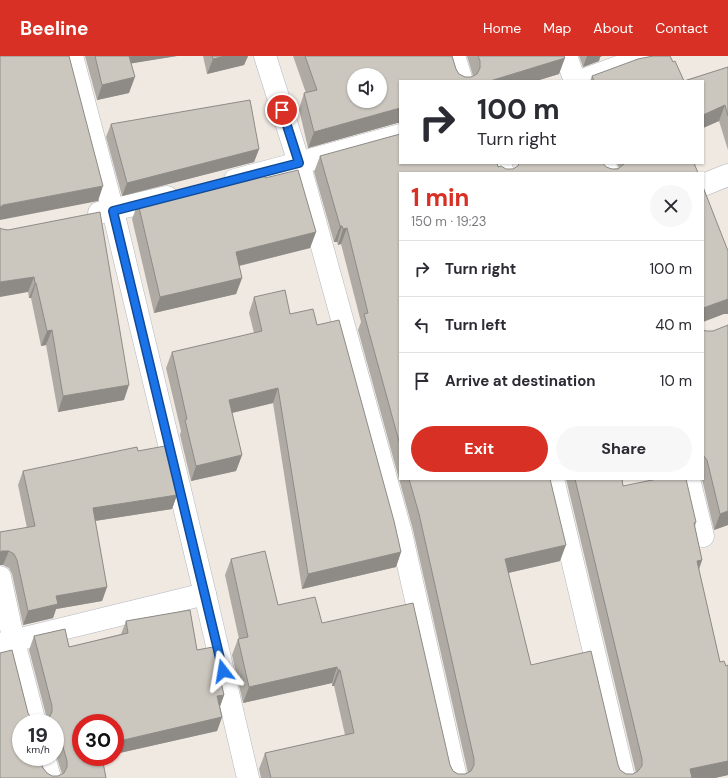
<!DOCTYPE html>
<html lang="en">
<head>
<meta charset="utf-8">
<style>
  :root { --surface:#fff; --page:#f7f7f7; --text:#2b2b33; --muted:#7c7c81; --line:#e1e1e2; --accent:#d93025 }
  body { margin:0; font-family:"DM Sans",sans-serif; background:var(--page); color:var(--text); height:100vh; display:flex; flex-direction:column; font-size:15px; white-space:nowrap }
  * { box-sizing:border-box; margin:0 }
  p { font-size:13px; color:var(--muted) }
  .icon { flex:none; width:22px; height:22px; fill:none; stroke:currentColor; stroke-width:2; stroke-linecap:round; stroke-linejoin:round }
  .map { position:relative; flex:1; overflow:hidden }
  .drawer { position:absolute; left:399px; top:116px; width:305px; height:308px; display:flex; flex-direction:column; background:var(--surface); border-radius:0px; box-shadow:0 1px 3px #0004 }
  .drawer>* { flex:none }
  .guide { position:absolute; left:399px; top:24px; width:305px; height:84px; border-radius:0px; box-shadow:0 1px 3px #0004; background:#fff; color:var(--text); overflow:hidden }
  .controls { position:absolute; left:347px; top:12px; display:grid; gap:8px }
  .controls a { display:grid; place-items:center; width:40px; height:40px; border-radius:50%; background:var(--surface); box-shadow:0 1px 3px #0004; font-size:20px }
  .speed { position:absolute; left:12px; top:658px; display:flex; gap:8px; font-size:20px; font-weight:700; text-align:center }
  .speed>* { display:grid; place-content:center; width:52px; height:52px; border-radius:50%; background:var(--surface); box-shadow:0 1px 3px #0004; line-height:1 }
  .speed small { font-size:10px; font-weight:400 }
  .speed .limit { border:6px solid #d22; background:#fff; color:#111 }
  .pin { position:absolute; display:grid; place-items:center; width:34px; height:34px; color:#fff; margin:-17px; border:2px solid #fff; border-radius:50%; box-shadow:0 1px 4px #0007 }
  .me { position:absolute; width:44px; margin:-22px; rotate:346deg; stroke-linejoin:round; filter:drop-shadow(0 0 3px #0008) }
  .turn { display:flex; align-items:center; gap:14px; height:84px; padding:0 12px; font-size:18px }
  .turn .icon { width:52px; height:52px; stroke-width:2.5 }
  .turn b { display:block; font-size:28px; line-height:34px }
  .round { display:grid; place-items:center; flex:none; width:42px; height:42px; border-radius:21px; background:var(--page) }
  .head { display:flex; align-items:center; justify-content:space-between; height:68px; padding:0 12px }
  h1 { font-size:24px; font-weight:700; line-height:30px; color:var(--accent) }
  .cta { display:flex; gap:8px; margin-top:auto; padding:8px 12px }
  .cta a { flex:1; height:46px; border-radius:24px; background:var(--accent); color:#fff; font-size:16px; font-weight:700; line-height:46px; text-align:center }
  .cta a+a { background:var(--page); color:var(--text) }
  ul { padding:0; list-style:none }
  li { display:flex; align-items:center; gap:12px; height:56px; padding:0 12px; border-top:1px solid var(--line) }
  li div { flex:1 }
  li b { display:block; font-size:15px }
  li em { font-style:normal }
  header { display:flex; align-items:center; gap:24px; box-sizing:border-box; height:56px; padding:0 20px; background:var(--accent); color:#fff }
  header strong { font-size:19px }
  nav { display:flex; gap:22px; margin-inline-start:auto; font-size:14px }
  .map>svg:first-child { display:block }
</style>
</head>
<body>
<header>
<strong>Beeline</strong>
<nav><a>Home</a><a>Map</a><a>About</a><a>Contact</a></nav>
</header>
<div class="map">
<svg width="728" height="722" viewBox="0 0 728 722">
  <rect width="100%" height="100%" fill="#efe9e1"/>
  <g fill="none" stroke-linecap="round" stroke-linejoin="round">
    <defs>
      <g id="minor">
        <path d="M265 0 299 107 401 477 456 722"/>
        <path d="M454 0 462 25"/>
        <path d="M566 0 575 25"/>
        <path d="M580 25 648 0"/>
        <path d="M500 107 503 117"/>
        <path d="M604 107 608 117"/>
        <path d="M235 124 299 107 400 79"/>
        <path d="M703 129 728 119"/>
        <path d="M99 157 167 141"/>
        <path d="M553 423 624 722"/>
        <path d="M689 423 703 480"/>
        <path d="M0 521 14 586 35 667"/>
        <path d="M205 538 248 722"/>
        <path d="M0 588 205 538 113 155 72 0"/>
        <path d="M44 701 50 722"/>
      </g>
    </defs>
    <use href="#minor" stroke="#b4b7c1" stroke-width="23"/>
    <use href="#minor" stroke="#fff" stroke-width="22"/>
  </g>
  <g fill="#afaba4" fill-rule="evenodd">
    <path d="M85 0H177L131 7 129 37 97 44Z"/>
    <path d="M203 0H248L244 9 207 18Z"/>
    <path d="M293 0H452L456 13 459 18 465 21H471L473 20 467 0H564L559 18 536 25H400V67H397L308 92 299 53 304 37H306Z"/>
    <path d="M579 0H602L600 1 599 5 583 11Z"/>
    <path d="M673 6 684 25 728 11V94L719 65 703 72V25H590L592 20Z"/>
    <path d="M111 68 259 93 254 106 122 140 106 81Z"/>
    <path d="M320 100 498 111 506 113 606 111 612 113 619 112 617 107H694L698 117H400V423H550L560 505 508 517 531 609 618 709 620 714 626 718H633L636 717 566 423H622L623 430 696 466 695 471 702 504 699 514 720 606 726 610 728 609V719L715 722H261L259 713 265 697 345 679 334 630H332V627L243 647 232 599 238 583H239L225 519 231 503 278 549 322 567 450 709 453 715 458 718H465L468 717 413 474 358 274 361 266 341 188 338 189 337 186H334L314 116Z"/>
    <path d="M265 122 316 176 310 192 239 210 242 222 236 238 154 257 132 163 138 147Z"/>
    <path d="M0 172 124 344 58 356 46 289 41 290 31 242H29L28 236Z"/>
    <path d="M254 241 290 258 317 269 401 496 396 511 302 533 273 347 232 357 242 399 236 415 191 425 180 379 181 375 166 312 172 296 254 277 249 257Z"/>
    <path d="M703 274 728 469 714 474 702 423H703Z"/>
    <path d="M138 395 177 439 172 453 95 465 107 531 102 545 56 553 53 562 23 569 12 518 9 512 3 509H0V476L27 472 18 429 23 415Z"/>
    <path d="M190 554 197 594 213 591 224 639 220 651 222 661 217 675 115 698V667H81V701H103H102L106 722H0V597L12 594 28 657 31 662 37 665H43L47 663 29 594 34 580 65 573 69 591 121 578 126 565ZM21 667H55V696L62 718 58 720H52L47 717 43 712 40 701H21Z"/>
  </g>
  <g fill="#8e8b86">
    <path d="M125 0H177L122 9Z"/>
    <path d="M225 0H248L244 9 207 18 213 3Z"/>
    <path d="M587 0H602L600 1 599 5 583 11Z"/>
    <path d="M565 2 559 18 536 25H490Z"/>
    <path d="M135 21 129 37 97 44 102 29Z"/>
    <path d="M725 49 719 65 703 72V59Z"/>
    <path d="M400 52V67H397L308 92 314 76Z"/>
    <path d="M259 93 254 106 122 140 127 127Z"/>
    <path d="M103 130 98 145 0 164V151L3 149Z"/>
    <path d="M340 170H342L337 186H334Z"/>
    <path d="M347 172 341 188 338 189 343 173Z"/>
    <path d="M316 176 310 192 230 212 236 196Z"/>
    <path d="M34 221 28 236 0 241V226Z"/>
    <path d="M242 222 236 238 154 257 160 241Z"/>
    <path d="M35 227H36L31 242H29Z"/>
    <path d="M728 243V258H724L703 266V252Z"/>
    <path d="M52 274 46 289 41 290 47 275Z"/>
    <path d="M129 329 124 344 58 356 63 340Z"/>
    <path d="M278 332 273 347 223 359 229 344Z"/>
    <path d="M242 399 236 415 191 425 196 410Z"/>
    <path d="M177 439 172 453 88 466 93 452Z"/>
    <path d="M728 455V469L714 474 720 458Z"/>
    <path d="M566 489 560 505 499 519 505 503Z"/>
    <path d="M2 495H9L3 509H0V496Z"/>
    <path d="M401 496 396 511 302 533 308 518Z"/>
    <path d="M702 504 696 520 697 505Z"/>
    <path d="M107 531 102 545 56 553 53 562 23 569 28 555 56 540Z"/>
    <path d="M337 611 332 627 243 647 249 631Z"/>
    <path d="M338 614H340L334 630H332Z"/>
    <path d="M224 639 219 653 217 640Z"/>
    <path d="M222 661 217 675 115 698V686Z"/>
    <path d="M728 705V719L715 722H686L690 713Z"/>
  </g>
  <g fill="#cbc7bf" stroke="#8e8b86" fill-rule="evenodd">
    <path d="M0 0H69L103 130 3 149 0 151Z"/>
    <path d="M95 0H129L135 21 102 29Z"/>
    <path d="M212 0H225L213 3Z"/>
    <path d="M305 0H452L456 13 459 18 465 21H471L477 18 480 12V5L478 0H564L565 2 490 25H400V52L314 76 304 37 317 34ZM354 19H380V45H354Z"/>
    <path d="M653 0H670L673 6 675 5 684 25 728 11V60L725 49 703 59V25H594L592 20 638 3Z"/>
    <path d="M250 44 259 93 127 127 111 68Z"/>
    <path d="M400 78V107H497L498 111 501 110 506 113H513L518 110 519 107H603L606 111 612 113H618L624 108V107H694L698 117H400V389L364 258 368 257 347 172 343 173 342 170H340L320 100Z"/>
    <path d="M264 114 265 122 298 114 316 176 236 196 242 222 160 241 138 147Z"/>
    <path d="M703 131 728 195V243L703 252Z"/>
    <path d="M100 156 129 329 63 340 52 274 47 275 36 227H35L34 221 0 226V172L2 173 8 174Z"/>
    <path d="M285 234 290 258 313 253 317 269 339 264 394 465 401 496 308 518 278 332 229 344 242 399 196 410 185 364 187 363 172 296 262 275 254 241Z"/>
    <path d="M728 269V455L720 458 707 404 703 399V274L706 275H713Z"/>
    <path d="M165 390 177 439 93 452 107 531 56 540 58 548 28 555 17 504 14 498 9 495H2L0 496V476L35 470 23 415 137 391 138 395Z"/>
    <path d="M409 423H550L566 489 505 503 531 609 591 595 618 709 620 714 626 718H633L638 715 642 710V703L575 423H622L623 430 657 423H686L696 466 694 467 702 504 697 505 720 606 724 605 726 610 728 609V705L690 713 692 722H271L265 697 354 677 340 614H338L337 611 249 631 238 583 248 581 231 503 265 495 278 549 315 541 322 567 413 547 450 709 453 715 458 718H465L471 715 474 709V703L419 458Z"/>
    <path d="M190 554 197 594 213 591 224 639 217 640 222 661 115 686V667H81V701H102L106 722H0V597L12 594 28 657 31 662 37 665H43L49 662 52 656V650L34 580 65 573 69 591 128 577 126 565ZM21 667H55V677L57 678 61 684 67 705V711L64 717 58 720H52L47 717 43 712 40 701H21Z"/>
  </g>
  <g fill="none" stroke-linecap="round" stroke-linejoin="round">
    <defs>
      <path id="route" d="M223 615 113 155 299 107 282 54"/>
    </defs>
    <use href="#route" stroke="#114b97" stroke-width="10"/>
    <use href="#route" stroke="#1a73e8" stroke-width="7"/>
  </g>
</svg>
<div class="controls">
<a><svg class="icon" aria-label="sound" viewBox="0 0 24 24"><path d="M4 9h4l5-4v14l-5-4H4zM17 9q2 3 0 6"/></svg></a>
</div>
<div class="speed"><div>19<small>km/h</small></div><div class="limit">30</div></div>
<div class="pin" style="left:282px;top:54px;background:#d93025"><svg class="icon" aria-label="arrive" viewBox="0 0 24 24"><path d="M6 21V4h12l-3 4 3 4H6"/></svg></div>
<svg class="me" style="left:223px;top:615px" viewBox="-20 -20 40 40"><path d="M0-17L14 15 0 8-14 15z" fill="#1a73e8" stroke="#fff" stroke-width="4"/></svg>
<div class="guide">
<div class="turn"><svg class="icon" aria-label="right" viewBox="0 0 24 24"><path d="M7 20v-9h11M14 6l5 5-5 5"/></svg><div><b>100 m</b>Turn right</div></div>
</div>
<section class="drawer">
<div class="head"><div><h1>1 min</h1><p>150 m · 19:23</p></div><a class="round"><svg class="icon" aria-label="close" viewBox="0 0 24 24"><path d="M6 6l12 12M18 6L6 18"/></svg></a></div>
<ul>
<li><svg class="icon" aria-label="right" viewBox="0 0 24 24"><path d="M7 20v-9h11M14 6l5 5-5 5"/></svg><div><b>Turn right</b></div><em>100 m</em></li>
<li><svg class="icon" aria-label="left" viewBox="0 0 24 24"><path d="M17 20v-9H6M10 6l-5 5 5 5"/></svg><div><b>Turn left</b></div><em>40 m</em></li>
<li><svg class="icon" aria-label="arrive" viewBox="0 0 24 24"><path d="M6 21V4h12l-3 4 3 4H6"/></svg><div><b>Arrive at destination</b></div><em>10 m</em></li>
</ul>
<div class="cta"><a>Exit</a><a>Share</a></div>
</section>
</div>
</body>
</html>
